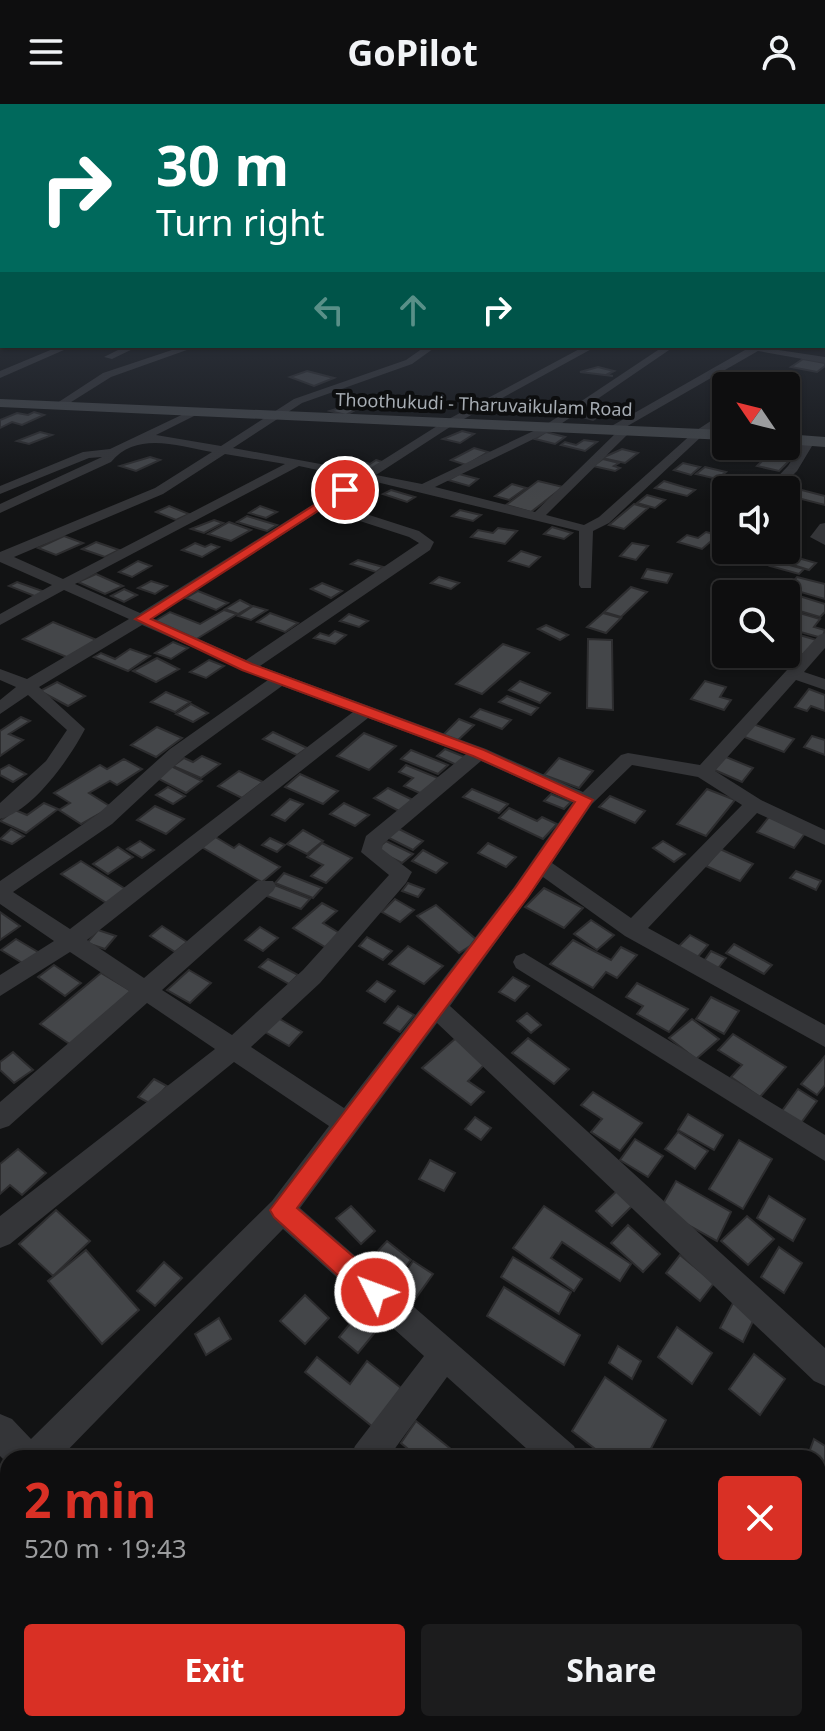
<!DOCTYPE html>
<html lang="en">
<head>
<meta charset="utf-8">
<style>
  :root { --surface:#0e0e0f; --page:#1c1c1d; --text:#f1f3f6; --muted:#9b9c9e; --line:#2e2e2f; --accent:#d93025 }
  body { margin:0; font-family:"Noto Sans",sans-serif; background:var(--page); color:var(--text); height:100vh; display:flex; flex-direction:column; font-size:30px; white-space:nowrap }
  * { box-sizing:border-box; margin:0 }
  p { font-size:26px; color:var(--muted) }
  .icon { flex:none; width:44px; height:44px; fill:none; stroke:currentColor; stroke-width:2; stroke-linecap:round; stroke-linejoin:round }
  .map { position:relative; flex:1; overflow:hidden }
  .sheet { position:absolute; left:0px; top:1346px; width:826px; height:282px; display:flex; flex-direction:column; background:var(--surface); border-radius:24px 24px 0 0; box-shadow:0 2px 6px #0004,0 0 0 2px var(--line) }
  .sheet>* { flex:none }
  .hud { position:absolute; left:0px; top:0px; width:826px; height:244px; box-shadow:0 2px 6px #0004,0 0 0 2px var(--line); background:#00695c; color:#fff; overflow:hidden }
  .needle { width:52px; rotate:305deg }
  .tools { position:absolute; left:712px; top:268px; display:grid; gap:16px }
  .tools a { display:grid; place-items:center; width:88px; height:88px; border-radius:8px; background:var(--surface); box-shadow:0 2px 6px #0004,0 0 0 2px var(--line); font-size:40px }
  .pin { position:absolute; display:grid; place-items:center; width:68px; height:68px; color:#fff; margin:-34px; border:4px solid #fff; border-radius:50%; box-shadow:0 2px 8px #0007 }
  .me { position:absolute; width:88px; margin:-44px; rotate:312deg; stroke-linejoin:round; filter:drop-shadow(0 0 6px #0008) }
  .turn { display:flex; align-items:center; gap:28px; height:168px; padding:0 24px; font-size:36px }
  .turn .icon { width:104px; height:104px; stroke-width:2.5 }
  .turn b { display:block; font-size:56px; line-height:68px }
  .lanes { display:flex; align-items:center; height:76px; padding:0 24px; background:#0003; justify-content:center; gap:40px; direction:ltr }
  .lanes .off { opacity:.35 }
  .round { display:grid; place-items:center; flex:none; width:84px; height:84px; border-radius:8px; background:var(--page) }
  .overview { display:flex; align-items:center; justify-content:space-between; height:136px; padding:0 24px }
  h1 { font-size:48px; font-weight:700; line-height:60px; color:var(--accent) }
  .cta { display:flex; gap:16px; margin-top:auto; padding:16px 24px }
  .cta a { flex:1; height:92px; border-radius:8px; background:var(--accent); color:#fff; font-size:32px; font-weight:700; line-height:92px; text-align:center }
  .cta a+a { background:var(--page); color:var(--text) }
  header { display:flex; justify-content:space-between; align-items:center; height:104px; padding:0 24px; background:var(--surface); font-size:36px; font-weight:700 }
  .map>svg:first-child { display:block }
</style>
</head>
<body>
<header><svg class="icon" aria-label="menu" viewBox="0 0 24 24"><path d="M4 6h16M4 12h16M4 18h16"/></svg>GoPilot<svg class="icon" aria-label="person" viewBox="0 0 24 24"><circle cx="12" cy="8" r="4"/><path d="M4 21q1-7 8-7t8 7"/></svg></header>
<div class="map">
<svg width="825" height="1627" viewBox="0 0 825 1627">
  <rect width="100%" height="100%" fill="#121314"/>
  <g fill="#444649" stroke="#2d2d2f" stroke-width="2">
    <path d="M803 255 825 259V262L817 268 791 263Z"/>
    <path d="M598 263 614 267 606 271 613 272 580 268Z"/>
    <path d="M307 267 334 274 314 282 290 273Z"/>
    <path d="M356 299 365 301 346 311 330 307Z"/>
    <path d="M582 305 603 310 593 316 572 310Z"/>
    <path d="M34 308 44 311 22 321 12 318 0 324V316L17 309 28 311Z"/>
    <path d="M462 327 474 330 460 339 443 335Z"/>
    <path d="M40 328 52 331 29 340 17 337Z"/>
    <path d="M546 328 565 333 555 340 535 335Z"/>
    <path d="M584 336 597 338 585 347 561 341 565 338 576 341Z"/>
    <path d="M474 344 488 348 466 361 451 356Z"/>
    <path d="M622 345 638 349 625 359 602 354Z"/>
    <path d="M769 350 791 355 779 367 757 362Z"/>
    <path d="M150 353 160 356 136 367 120 362Z"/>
    <path d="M603 355 619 359 614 362 620 364 615 367 593 362Z"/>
    <path d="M376 356 385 359 366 370 346 365 359 357 370 360Z"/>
    <path d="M683 359 700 363 691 371 674 366Z"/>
    <path d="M705 363 726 368 717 375 696 370Z"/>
    <path d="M459 370 478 375 469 382 448 376Z"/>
    <path d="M538 377 563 383 531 408 506 401Z"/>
    <path d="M664 377 684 383 695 386 687 392 655 384Z"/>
    <path d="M512 380 526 384 509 396 495 392Z"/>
    <path d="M794 384 825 392V401L786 391V387Z"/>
    <path d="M391 386 415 393 407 398 383 390Z"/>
    <path d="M647 391 665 396 655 404 637 399Z"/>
    <path d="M355 392 376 398 361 407 339 401Z"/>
    <path d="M634 400 648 404 624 425 609 421Z"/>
    <path d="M169 402 189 410 176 416 156 408Z"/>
    <path d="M260 402 277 408 266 414 249 409Z"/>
    <path d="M460 406 481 411 473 417 452 412Z"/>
    <path d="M247 412 277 421 267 427 237 418Z"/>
    <path d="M214 416 223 419 204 429 191 425Z"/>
    <path d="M229 418 251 426 231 437 208 430Z"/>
    <path d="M552 423 572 429 564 435 544 430Z"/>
    <path d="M498 424 517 427 505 440 471 433 478 426 493 429Z"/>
    <path d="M706 428 718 431 702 445 678 438 687 431 698 434Z"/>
    <path d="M64 432 83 439 56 451 38 444Z"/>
    <path d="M96 438 119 446 105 453 82 445Z"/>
    <path d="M195 439 205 443 211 440 219 443 202 453 182 446Z"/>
    <path d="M632 439 648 442 636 456 620 452Z"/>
    <path d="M521 447 540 453 529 463 509 457Z"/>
    <path d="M784 450 816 459 809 466 777 456Z"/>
    <path d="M358 456 383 463 376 468 351 460Z"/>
    <path d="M138 457 151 462 132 473 119 468Z"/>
    <path d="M775 457 804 465 799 470 770 462Z"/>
    <path d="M647 465 672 470 667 479 642 474Z"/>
    <path d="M96 470 123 482 105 490 78 478Z"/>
    <path d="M439 473 459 479 451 485 431 479Z"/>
    <path d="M797 473 825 480V495L787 484Z"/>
    <path d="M151 477 167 482 155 490 138 484Z"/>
    <path d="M17 478 45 488 37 493 9 482Z"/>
    <path d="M322 479 342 487 331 494 311 485Z"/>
    <path d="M631 483 647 488 621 513 604 508Z"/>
    <path d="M124 485 137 491 124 498 111 492Z"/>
    <path d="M198 487 228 499 216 506 186 494Z"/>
    <path d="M796 491 825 500V508L820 513 786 503Z"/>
    <path d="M240 496 252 502 238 510 225 505Z"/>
    <path d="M253 502 267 506 251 516 238 512Z"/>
    <path d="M786 505 820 515 814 523 825 526 822 534 786 524Z"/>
    <path d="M224 506 237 510 195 536 153 518 170 508 200 520Z"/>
    <path d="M270 509 298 519 285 528 257 518Z"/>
    <path d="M603 509 621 514 606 529 587 523Z"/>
    <path d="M349 510 368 517 359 523 340 517Z"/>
    <path d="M53 518 99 537 69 554 23 535Z"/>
    <path d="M546 521 568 531 560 536 538 525Z"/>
    <path d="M335 527 346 531 335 540 314 534 320 529 329 532Z"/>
    <path d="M786 527 820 537 807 552 786 545Z"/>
    <path d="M588 535 612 536 613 606 587 604Z"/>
    <path d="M173 538 188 544 171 555 155 549Z"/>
    <path d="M503 540 529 549 482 590 456 580Z"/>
    <path d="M130 545 150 552 128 567 94 553 101 549 115 555Z"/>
    <path d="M157 554 179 565 156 578 133 567Z"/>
    <path d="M209 556 224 562 206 574 190 568Z"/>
    <path d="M520 577 550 589 540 599 509 586Z"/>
    <path d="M705 577 726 583 720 593 731 596 724 606 691 595Z"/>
    <path d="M57 578 85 592 68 602 40 587Z"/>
    <path d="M809 585 825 591V607L811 602 807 607 795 603Z"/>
    <path d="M166 588 190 598 175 608 151 598Z"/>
    <path d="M507 592 538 604 531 611 499 598Z"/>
    <path d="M191 600 208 609 193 618 176 610Z"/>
    <path d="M480 605 511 616 502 625 471 613Z"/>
    <path d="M21 613 30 617 9 630 23 636 0 652V627Z"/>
    <path d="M459 615 474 621 457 637 442 632Z"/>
    <path d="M753 620 794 635 784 648 742 632Z"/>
    <path d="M157 623 182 634 156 653 131 641Z"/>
    <path d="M273 628 307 644 297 651 263 635Z"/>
    <path d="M364 629 396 642 369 666 337 652Z"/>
    <path d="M812 632 825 636V651L804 643Z"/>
    <path d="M445 645 465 653 457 661 437 652Z"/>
    <path d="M411 646 448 661 438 670 401 655Z"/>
    <path d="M721 651 753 664 742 678 710 664Z"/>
    <path d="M202 652 220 660 201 674 173 662 184 654 193 658Z"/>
    <path d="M559 654 593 667 579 684 544 671Z"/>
    <path d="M124 655 142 665 117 681 110 677 89 689 111 703 81 720 59 706 70 699 54 689 100 661 107 665Z"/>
    <path d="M9 661 26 670 13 678 0 671V666Z"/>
    <path d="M406 661 438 674 422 690 404 682 413 674 399 668Z"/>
    <path d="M171 662 202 677 186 689 155 673Z"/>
    <path d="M239 667 263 678 242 694 218 682Z"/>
    <path d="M300 670 338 687 323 700 285 683Z"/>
    <path d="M168 683 185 692 173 700 156 691Z"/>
    <path d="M388 684 413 696 399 707 374 694Z"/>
    <path d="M472 685 508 700 499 709 463 693Z"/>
    <path d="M707 685 735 696 706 732 677 720Z"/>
    <path d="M551 690 571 698 564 705 544 697Z"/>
    <path d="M610 692 645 707 635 719 599 703Z"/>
    <path d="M290 695 303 700 285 717 272 711Z"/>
    <path d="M44 699 58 705 26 729 0 717 15 706 27 711Z"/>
    <path d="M344 699 369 711 355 722 330 710Z"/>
    <path d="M155 702 184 715 166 730 137 716Z"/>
    <path d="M509 704 537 717 542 713 557 720 543 735 499 714Z"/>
    <path d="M769 713 806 728 794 744 757 728Z"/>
    <path d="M397 724 423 737 413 746 387 733Z"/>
    <path d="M11 725 24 732 12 740 0 735Z"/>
    <path d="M303 726 323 737 307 750 287 740Z"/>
    <path d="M212 731 234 744 239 740 280 763 262 778 198 741Z"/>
    <path d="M270 734 285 741 277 748 262 741Z"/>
    <path d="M140 737 154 746 142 754 127 745Z"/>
    <path d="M386 737 413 750 402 759 376 746Z"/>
    <path d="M663 737 685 750 674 758 653 744Z"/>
    <path d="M322 739 352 754 326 779 311 772 323 761 307 753Z"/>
    <path d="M488 739 516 753 506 763 478 749Z"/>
    <path d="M118 743 133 753 108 770 93 760Z"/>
    <path d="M720 745 753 760 740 777 706 762Z"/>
    <path d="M423 746 447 759 436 769 412 757Z"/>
    <path d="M81 757 127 786 108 800 61 770Z"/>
    <path d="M796 767 821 777 816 786 790 774Z"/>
    <path d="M284 769 322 784 313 794 275 779Z"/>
    <path d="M408 779 424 785 418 793 402 787Z"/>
    <path d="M272 780 310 795 301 805 262 790Z"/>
    <path d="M544 784 583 804 564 824 525 803Z"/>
    <path d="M395 795 414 806 400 818 382 808Z"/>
    <path d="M322 799 337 807 323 819 341 830 325 843 293 824Z"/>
    <path d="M436 801 478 837 459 849 417 812Z"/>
    <path d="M0 808 20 822 0 836Z"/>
    <path d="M591 816 614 831 597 846 574 830Z"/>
    <path d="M162 822 187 838 175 848 150 832Z"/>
    <path d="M260 823 278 834 263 847 245 836Z"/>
    <path d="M98 826 116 832 105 845 87 839Z"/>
    <path d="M690 831 708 841 697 854 678 843Z"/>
    <path d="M367 833 392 847 383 856 359 842Z"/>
    <path d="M16 835 43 851 29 863 1 846Z"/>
    <path d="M573 836 611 856 621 843 637 851 617 874 606 868 593 884 550 860Z"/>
    <path d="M734 840 772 861 764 870 726 849Z"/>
    <path d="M408 842 443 862 424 880 389 860Z"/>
    <path d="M711 847 726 854 715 868 701 861Z"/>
    <path d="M268 855 298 871 289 880 259 863Z"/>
    <path d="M54 861 81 879 65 892 38 873Z"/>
    <path d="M189 866 211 879 190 899 167 886Z"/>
    <path d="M101 869 131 887 71 941 40 920Z"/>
    <path d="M513 873 529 882 515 897 499 888Z"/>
    <path d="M377 877 395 887 385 898 367 887Z"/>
    <path d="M637 879 688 905 669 928 637 910 643 902 626 893Z"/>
    <path d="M711 893 739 907 724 930 696 915Z"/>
    <path d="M398 902 414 911 400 928 384 919Z"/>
    <path d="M527 909 541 921 531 929 517 917Z"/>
    <path d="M278 914 302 928 289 942 265 928Z"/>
    <path d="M692 915 719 935 696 955 669 934Z"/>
    <path d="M733 930 786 963 760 993 731 973 742 961 718 946Z"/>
    <path d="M456 934 488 957 468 977 484 988 471 1001 422 964Z"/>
    <path d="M528 934 569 965 554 980 512 949Z"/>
    <path d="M13 948 33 966 14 979 0 966V958Z"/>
    <path d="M825 952V981L817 991 801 980Z"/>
    <path d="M154 975 167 982 151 1000 138 993Z"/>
    <path d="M798 985 817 997 801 1019 782 1007Z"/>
    <path d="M593 988 642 1019 620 1047 591 1028 602 1015 581 1001Z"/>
    <path d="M688 1010 723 1031 714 1046 678 1026Z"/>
    <path d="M475 1013 491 1024 481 1036 465 1025Z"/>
    <path d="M678 1028 708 1047 695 1065 665 1045Z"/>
    <path d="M635 1035 663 1052 648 1073 620 1056Z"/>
    <path d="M739 1036 772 1055 743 1105 709 1085Z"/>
    <path d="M18 1045 46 1069 22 1091 10 1081 0 1090V1060Z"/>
    <path d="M430 1056 455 1069 444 1087 419 1075Z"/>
    <path d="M676 1077 731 1108 717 1137 660 1105Z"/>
    <path d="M622 1082 639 1095 612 1122 596 1107Z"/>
    <path d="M769 1092 805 1115 793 1137 757 1114Z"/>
    <path d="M351 1102 375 1127 361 1140 336 1114Z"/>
    <path d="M544 1102 631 1160 620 1177 562 1138 551 1154 582 1175 574 1187 513 1144Z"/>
    <path d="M56 1106 90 1137 53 1172 19 1140Z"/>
    <path d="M747 1112 774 1135 748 1161 721 1137Z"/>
    <path d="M628 1121 660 1150 643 1168 611 1139Z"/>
    <path d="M387 1137 411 1156 398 1172 373 1152Z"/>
    <path d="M779 1143 802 1159 784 1189 761 1173Z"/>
    <path d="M86 1146 139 1206 102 1240 48 1177Z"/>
    <path d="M680 1151 714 1179 700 1197 666 1169Z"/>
    <path d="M513 1153 571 1188 559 1210 501 1173Z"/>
    <path d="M413 1157 433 1170 413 1198 394 1185Z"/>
    <path d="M164 1158 182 1174 155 1202 137 1187Z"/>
    <path d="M504 1183 580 1231 564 1261 487 1212Z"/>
    <path d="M305 1191 329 1214 305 1240 280 1217Z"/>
    <path d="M372 1193 391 1209 358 1249 339 1233Z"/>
    <path d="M733 1199 755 1213 743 1238 720 1224Z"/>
    <path d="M219 1214 231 1235 206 1251 195 1230Z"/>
    <path d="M677 1223 712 1249 692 1280 658 1253Z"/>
    <path d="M618 1242 641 1257 632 1275 609 1259Z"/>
    <path d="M754 1250 785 1275 760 1311 729 1285Z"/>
    <path d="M317 1253 350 1280 367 1257 401 1284 373 1323 305 1268Z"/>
    <path d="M605 1273 666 1316 646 1354H607L572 1327Z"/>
    <path d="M416 1317 462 1354H419L401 1339Z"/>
    <path d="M814 1335 825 1342V1384L818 1380V1354H807Z"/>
    <path d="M818 1395 825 1400V1450L821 1461 818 1458Z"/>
    <path d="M825 1483V1520L818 1515V1499Z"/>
    <path d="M615 1620H665L663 1627H613Z"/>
    <path d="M743 1620H796L804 1627H752Z"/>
  </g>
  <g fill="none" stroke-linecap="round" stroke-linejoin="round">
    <g fill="#343538" fill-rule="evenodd">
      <rect x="824" y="172" width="1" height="4"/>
      <rect x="0" y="186" width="2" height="6"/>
      <path d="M2 204V210L0 211V205Z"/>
      <path d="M825 208V214L824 215V209Z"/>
      <path d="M2 238V242H6L0 245Z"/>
      <path d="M60 242H73L0 274V267Z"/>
      <path d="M126 242H139L112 255 104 253Z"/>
      <path d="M184 242H198L111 273 60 305 51 303 103 269Z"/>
      <path d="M328 242H342L337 245Z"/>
      <path d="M426 242H437L412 260 302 299 233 344 364 368 445 317 585 242H597L453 321 376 371 422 380 544 322 664 242H675L552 326 435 383 535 408 618 327 608 328V324L752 242 825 253V259L758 247 624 324 629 325V329L546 411 584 421 599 413 694 328 726 307V315L702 332 609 419 593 427 591 484H581L579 481V427L368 376 332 399 419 427 434 438 430 446 260 562 486 645 583 688 621 651 628 649 700 661 819 531 825 529V544L804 568 825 575V586L796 576 715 667 761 696 825 726V741L757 709 648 824 825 921V943L625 832 543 773 450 902 825 1244V1282L814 1277 437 919 300 1104 574 1342 579 1354H537L447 1273 388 1354H350L355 1342 424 1252 283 1125 60 1354H8V1360L0 1352V1310L12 1315 31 1335 272 1097 329 1022 234 958 10 1140 0 1144V1112L215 945 147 899 9 1022 0 1025V998L129 887 70 848 0 892V871L54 837 0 800V777L98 710 170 645 268 576 142 521 39 583 85 625C70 654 33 707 0 715V699L46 657 67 626 28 591 0 610V596L16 583 0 576V565L27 575 129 515 64 486 0 521V510L52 481 0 458V448L155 384 212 348C177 342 137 327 111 358L0 409V400L102 353 89 354 0 390V382L83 348 110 345 192 306 196 307V311L156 331 221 342 294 295 406 256ZM225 350 285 360 63 475 14 453 163 390ZM299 362 355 374 140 509 75 480ZM323 405 409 433 419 439 246 556 152 514ZM282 582 353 608 70 825 13 788 112 720 184 653ZM368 614 466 650 366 732 361 748 389 771 303 866 232 931 162 886 273 787 276 782 273 777H257L144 874 87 836ZM481 657 573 698 514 783 344 1004 251 943 320 879 406 779 412 768 382 745 383 740ZM632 661 698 673 742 701 631 814 552 759 592 700Z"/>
      <path d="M805 335 815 337 797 367 778 386H765L788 362Z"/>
      <path d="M825 419V441L810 433 820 420Z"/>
      <path d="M726 427V439H716V433Z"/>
      <path d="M524 849 825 1031V1057L516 864 513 858 516 852Z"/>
      <path d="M8 1365V1404L0 1407V1368Z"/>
      <path d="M818 1542 825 1545V1585L818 1582Z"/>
      <path d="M148 1620H190L187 1627H145Z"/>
      <path d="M508 1620H549L546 1627H505Z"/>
    </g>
    <g fill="#424548" fill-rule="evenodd">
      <path d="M0 295 726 326V336L0 303Z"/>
      <path d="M786 330 825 333V343L786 340Z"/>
    </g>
  </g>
  <linearGradient id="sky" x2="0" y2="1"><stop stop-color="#0a0a0b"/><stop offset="0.43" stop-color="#333945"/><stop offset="1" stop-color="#333945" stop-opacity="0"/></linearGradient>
  <rect width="825" height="397" fill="url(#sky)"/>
  <path fill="#d93025" stroke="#8d1f18" stroke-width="2" d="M341 384 350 386 151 515 252 560 484 646 593 696 528 793 297 1104 384 1179 387 1188 384 1197 375 1200 366 1197 274 1113 270 1106 515 784 575 698 473 652 242 566 135 515Z"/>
  <g text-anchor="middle" stroke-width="8" stroke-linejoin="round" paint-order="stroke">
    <g font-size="18" fill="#a6acb3" stroke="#0d0e0f">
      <text transform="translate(484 301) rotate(2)" y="6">Thoothukudi - Tharuvaikulam Road</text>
    </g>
  </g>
</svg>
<div class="tools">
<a><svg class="needle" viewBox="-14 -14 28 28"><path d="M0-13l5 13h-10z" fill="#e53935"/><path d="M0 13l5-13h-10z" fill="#9b9c9e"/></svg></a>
<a><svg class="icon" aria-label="sound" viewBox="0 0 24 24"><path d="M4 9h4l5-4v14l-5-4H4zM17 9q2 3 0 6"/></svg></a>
<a><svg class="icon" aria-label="search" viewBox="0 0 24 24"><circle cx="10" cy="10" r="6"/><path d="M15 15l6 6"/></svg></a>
</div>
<div class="pin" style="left:345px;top:386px;background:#d93025"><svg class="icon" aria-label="arrive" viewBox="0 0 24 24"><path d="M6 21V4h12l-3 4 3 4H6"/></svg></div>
<svg class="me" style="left:375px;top:1188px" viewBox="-20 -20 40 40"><circle r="17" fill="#d93025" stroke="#fff" stroke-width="3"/><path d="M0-11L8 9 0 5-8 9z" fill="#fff"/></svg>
<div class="hud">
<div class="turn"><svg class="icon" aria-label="right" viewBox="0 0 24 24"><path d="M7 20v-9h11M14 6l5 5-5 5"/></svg><div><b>30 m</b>Turn right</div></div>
<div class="lanes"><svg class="icon off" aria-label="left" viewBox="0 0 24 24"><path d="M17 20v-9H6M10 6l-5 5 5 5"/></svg><svg class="icon off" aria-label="ahead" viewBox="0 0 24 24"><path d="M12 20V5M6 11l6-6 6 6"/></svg><svg class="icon" aria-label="right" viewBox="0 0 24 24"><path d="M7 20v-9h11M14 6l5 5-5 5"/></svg></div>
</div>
<section class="sheet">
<div class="overview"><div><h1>2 min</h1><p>520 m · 19:43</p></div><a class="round" style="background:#d93025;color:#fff"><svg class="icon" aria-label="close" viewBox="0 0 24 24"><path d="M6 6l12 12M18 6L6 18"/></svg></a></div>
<div class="cta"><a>Exit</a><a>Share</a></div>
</section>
</div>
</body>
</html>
